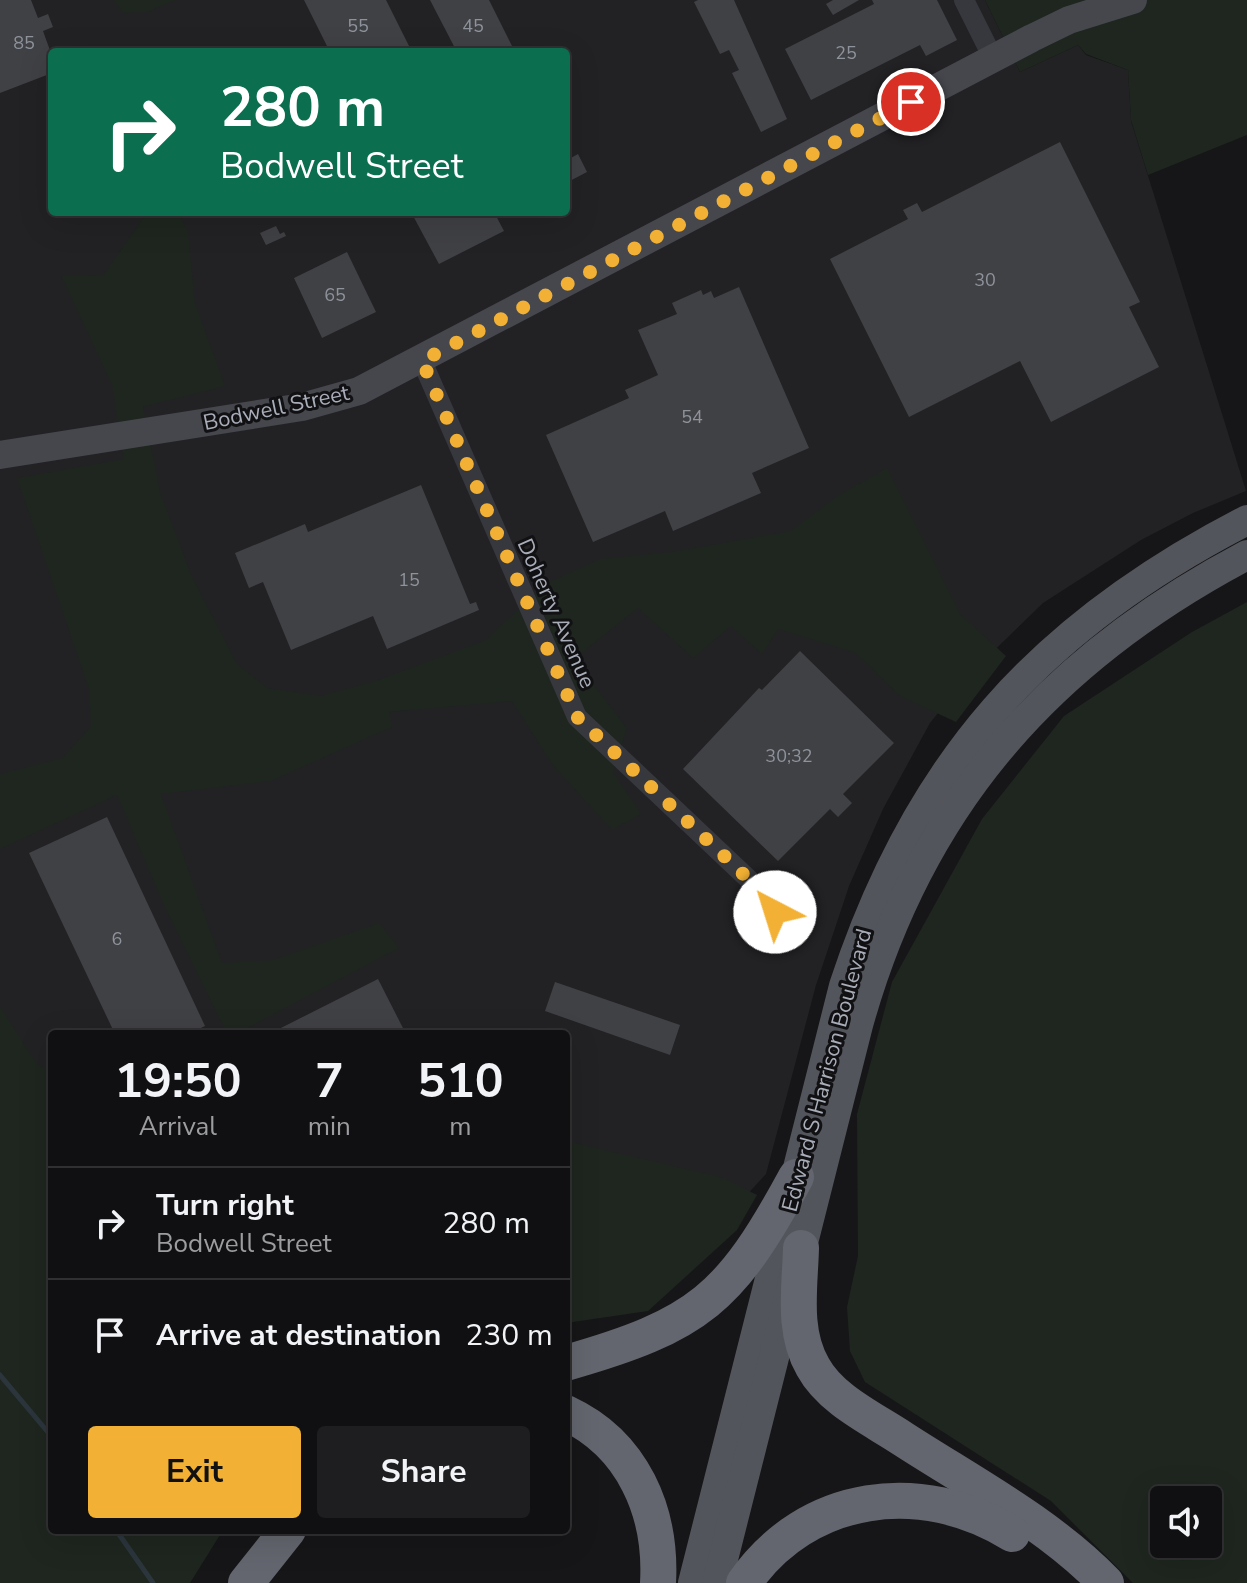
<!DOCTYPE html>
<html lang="en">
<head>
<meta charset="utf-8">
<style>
  :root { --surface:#101012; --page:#1e1e20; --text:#f1f3f6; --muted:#9c9d9f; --line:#303032; --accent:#f2b134 }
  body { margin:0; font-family:"Nunito Sans",sans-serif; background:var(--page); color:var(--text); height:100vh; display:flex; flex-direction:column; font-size:30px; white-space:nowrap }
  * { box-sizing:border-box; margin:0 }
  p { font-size:26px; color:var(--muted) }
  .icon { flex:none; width:44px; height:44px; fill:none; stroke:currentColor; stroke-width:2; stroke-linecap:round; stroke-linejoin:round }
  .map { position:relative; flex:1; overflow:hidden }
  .panel { position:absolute; left:48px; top:1030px; width:522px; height:504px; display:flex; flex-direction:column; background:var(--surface); border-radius:8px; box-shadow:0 8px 32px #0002,0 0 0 2px var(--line) }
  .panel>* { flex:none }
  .banner { position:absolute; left:48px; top:48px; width:522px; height:168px; border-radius:8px; box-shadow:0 8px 32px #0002,0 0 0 2px var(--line); background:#0b6e4f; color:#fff; overflow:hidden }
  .fabs { position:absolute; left:1150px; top:1486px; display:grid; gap:16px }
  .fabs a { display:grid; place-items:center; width:72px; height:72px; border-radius:8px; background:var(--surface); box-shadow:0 8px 32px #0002,0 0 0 2px var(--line); font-size:40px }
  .pin { position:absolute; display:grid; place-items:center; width:68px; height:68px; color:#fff; margin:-34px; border:4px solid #fff; border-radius:50%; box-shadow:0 2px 8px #0007 }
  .me { position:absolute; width:88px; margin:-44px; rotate:320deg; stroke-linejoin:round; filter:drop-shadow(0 0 6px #0008) }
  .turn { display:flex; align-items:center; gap:28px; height:168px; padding:0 40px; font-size:36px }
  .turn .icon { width:104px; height:104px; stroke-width:2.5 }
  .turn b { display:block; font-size:56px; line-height:68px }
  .eta { display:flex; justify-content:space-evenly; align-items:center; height:136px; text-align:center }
  .eta b { font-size:48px; font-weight:700; line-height:56px }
  .action { display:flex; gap:16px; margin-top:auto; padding:16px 40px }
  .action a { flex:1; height:92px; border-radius:8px; background:var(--accent); color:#111; font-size:32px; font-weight:700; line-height:92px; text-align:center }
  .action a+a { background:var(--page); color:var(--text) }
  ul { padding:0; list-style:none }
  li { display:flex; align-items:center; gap:24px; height:112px; padding:0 40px; border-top:2px solid var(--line) }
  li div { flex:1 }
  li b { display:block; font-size:30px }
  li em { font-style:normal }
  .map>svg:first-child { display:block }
</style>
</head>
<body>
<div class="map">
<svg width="1247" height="1583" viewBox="0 0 1247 1583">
  <rect width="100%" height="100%" fill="#161618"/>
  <path fill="#222225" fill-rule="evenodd" d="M0 0H985L1020 72 1078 45 1086 55 1128 70 1131 121 1246 491 1193 513 1141 540 1043 603 966 678 930 723 883 809 849 886 816 985 766 1174 662 1286 566 1314V1034H52V1136L0 1099ZM52 52H566V212H52Z"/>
  <g fill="#1e261f" fill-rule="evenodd">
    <path d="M114 0H176L147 12 123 13Z"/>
    <path d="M985 0H1247V135L1148 175 1131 120 1128 70 1086 54 1078 45 1020 72Z"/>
    <path d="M142 212H178L188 232 195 303 225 386 143 407 160 492 192 577 237 664 267 688 321 696 376 681 486 640 545 584 600 559 672 552 791 531 836 497 887 468 960 614 1006 656 956 722 900 696 856 653 778 629 762 654 731 626 693 658 638 608 574 659 627 728 613 772 641 814 612 830 552 764 512 701 389 712 392 727 271 781 161 794 222 963 274 960 379 923 399 948 236 1034H227L164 905 117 795 0 849V774L63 758 91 726 89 689 17 478 124 459 112 385 61 275 103 276 144 217Z"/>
    <path d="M1247 602V1583H1133L1051 1501 865 1382 850 1351 847 1307 858 1256 857 1114 892 982 982 819 1064 716 1192 632ZM1164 1500H1208V1544H1164Z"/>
    <path d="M0 1006 36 1063 52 1073V1530H223L190 1583H0Z"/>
    <path d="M566 1141 724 1178 757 1195 737 1230 648 1311 566 1323Z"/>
  </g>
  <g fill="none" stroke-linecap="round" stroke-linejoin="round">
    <g stroke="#2c353c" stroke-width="5">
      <path d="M0 1375 52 1437"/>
      <path d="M116 1530 153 1583"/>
    </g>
  </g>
  <g fill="#404145">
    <path d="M0 0H31L38 18 48 14 53 27 43 31 52 56V73L0 93Z"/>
    <path d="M304 0H386L412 52H330Z"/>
    <path d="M430 0H489L515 52H457Z"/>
    <path d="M698 0H734L787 119 761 132 732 73 739 70 729 50 720 54 694 2Z"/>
    <path d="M833 0H859L833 15 826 4Z"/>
    <path d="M872 0H937L957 40 926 56 920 45 811 100 785 49 874 4Z"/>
    <path d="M1060 142 1140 302 1129 307 1159 367 1051 422 1020 361 909 417 830 259 908 219 903 210 917 203 922 212Z"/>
    <path d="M566 153 569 159 578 154 587 172 566 183Z"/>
    <path d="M411 212H494L504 231 439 264Z"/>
    <path d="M276 226 280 234 284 232 286 236 266 245 260 233Z"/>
    <path d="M347 252 376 312 322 338 294 278Z"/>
    <path d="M739 287 809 448 752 473 761 493 673 531 665 511 593 542 546 435 629 398 625 390 658 375 638 330 677 314 672 303 701 290 703 295 711 291 714 298Z"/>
    <path d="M421 485 470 604 476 602 479 610 387 649 373 616 291 650 263 582 249 588 235 553 305 524 308 532Z"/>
    <path d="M800 651 894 743 843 794 852 803 838 817 830 809 778 861 683 769 759 688 762 690Z"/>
    <path d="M107 817 205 1026 188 1034H115L29 853Z"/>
    <path d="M378 979 406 1034H269Z"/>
    <path d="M555 982 680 1025 670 1055 545 1011Z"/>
  </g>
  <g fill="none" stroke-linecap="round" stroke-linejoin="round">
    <g stroke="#37383d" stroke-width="20">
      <path d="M964 0 993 58"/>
      <path d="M422 361 577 717 759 889 775 912"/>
    </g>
    <path stroke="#45474d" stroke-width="28" d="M0 455 302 407 359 391 1032 38 1069 20 1133 0"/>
    <g stroke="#53555c" stroke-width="30">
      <path d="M693 1583 844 986C917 763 1039 627 1247 520"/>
      <path d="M717 1583 858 1025C919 806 1048 660 1247 555"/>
    </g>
    <g stroke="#63666e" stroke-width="36">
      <path d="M801 1248C800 1287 792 1331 813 1367 831 1400 873 1419 903 1439 971 1483 1049 1524 1106 1583"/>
      <path d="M566 1363C699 1325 730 1299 796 1177"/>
      <path d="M566 1413C633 1444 662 1512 658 1583"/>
      <path d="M246 1583 288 1530"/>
      <path d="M744 1583C807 1492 922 1478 1012 1534"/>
    </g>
  </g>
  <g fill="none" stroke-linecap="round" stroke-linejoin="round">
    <path stroke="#f2b134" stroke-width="14" stroke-dasharray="0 25.2" d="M775 912 759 889 577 717 422 361 911 102"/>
  </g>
  <g text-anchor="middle" stroke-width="6" stroke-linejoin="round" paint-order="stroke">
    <g font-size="18" fill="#8e929b">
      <text x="358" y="32">55</text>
      <text x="473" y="32">45</text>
      <text x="24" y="49">85</text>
      <text x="846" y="59">25</text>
      <text x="985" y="286">30</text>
      <text x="335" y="301">65</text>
      <text x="692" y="423">54</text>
      <text x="409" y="586">15</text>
      <text x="789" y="762">30;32</text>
      <text x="117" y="945">6</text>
    </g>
    <g font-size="22" fill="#a8adb8" stroke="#111113">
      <text transform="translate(276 407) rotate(-12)" y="8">Bodwell Street</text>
      <text transform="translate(557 613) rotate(66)" y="8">Doherty Avenue</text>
      <text transform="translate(826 1070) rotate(-75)" y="8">Edward S Harrison Boulevard</text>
    </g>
  </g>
</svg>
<div class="fabs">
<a><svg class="icon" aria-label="sound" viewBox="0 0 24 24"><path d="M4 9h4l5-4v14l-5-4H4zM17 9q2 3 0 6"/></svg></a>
</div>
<div class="pin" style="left:911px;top:102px;background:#d93025"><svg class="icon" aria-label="arrive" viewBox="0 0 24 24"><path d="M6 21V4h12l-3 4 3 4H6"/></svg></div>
<svg class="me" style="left:775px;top:912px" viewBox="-20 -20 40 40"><circle r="19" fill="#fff"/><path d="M0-13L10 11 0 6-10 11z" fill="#f2b134"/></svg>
<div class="banner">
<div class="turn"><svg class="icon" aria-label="right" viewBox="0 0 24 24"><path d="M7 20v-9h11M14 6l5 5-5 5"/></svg><div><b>280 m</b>Bodwell Street</div></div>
</div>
<section class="panel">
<div class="eta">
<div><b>19:50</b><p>Arrival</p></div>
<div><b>7</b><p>min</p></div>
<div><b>510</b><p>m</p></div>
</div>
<ul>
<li><svg class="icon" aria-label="right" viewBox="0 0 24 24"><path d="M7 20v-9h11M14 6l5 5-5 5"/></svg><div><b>Turn right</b><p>Bodwell Street</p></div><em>280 m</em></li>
<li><svg class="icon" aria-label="arrive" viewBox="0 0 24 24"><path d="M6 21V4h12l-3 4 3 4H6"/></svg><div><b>Arrive at destination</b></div><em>230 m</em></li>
</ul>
<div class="action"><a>Exit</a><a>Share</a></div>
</section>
</div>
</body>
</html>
